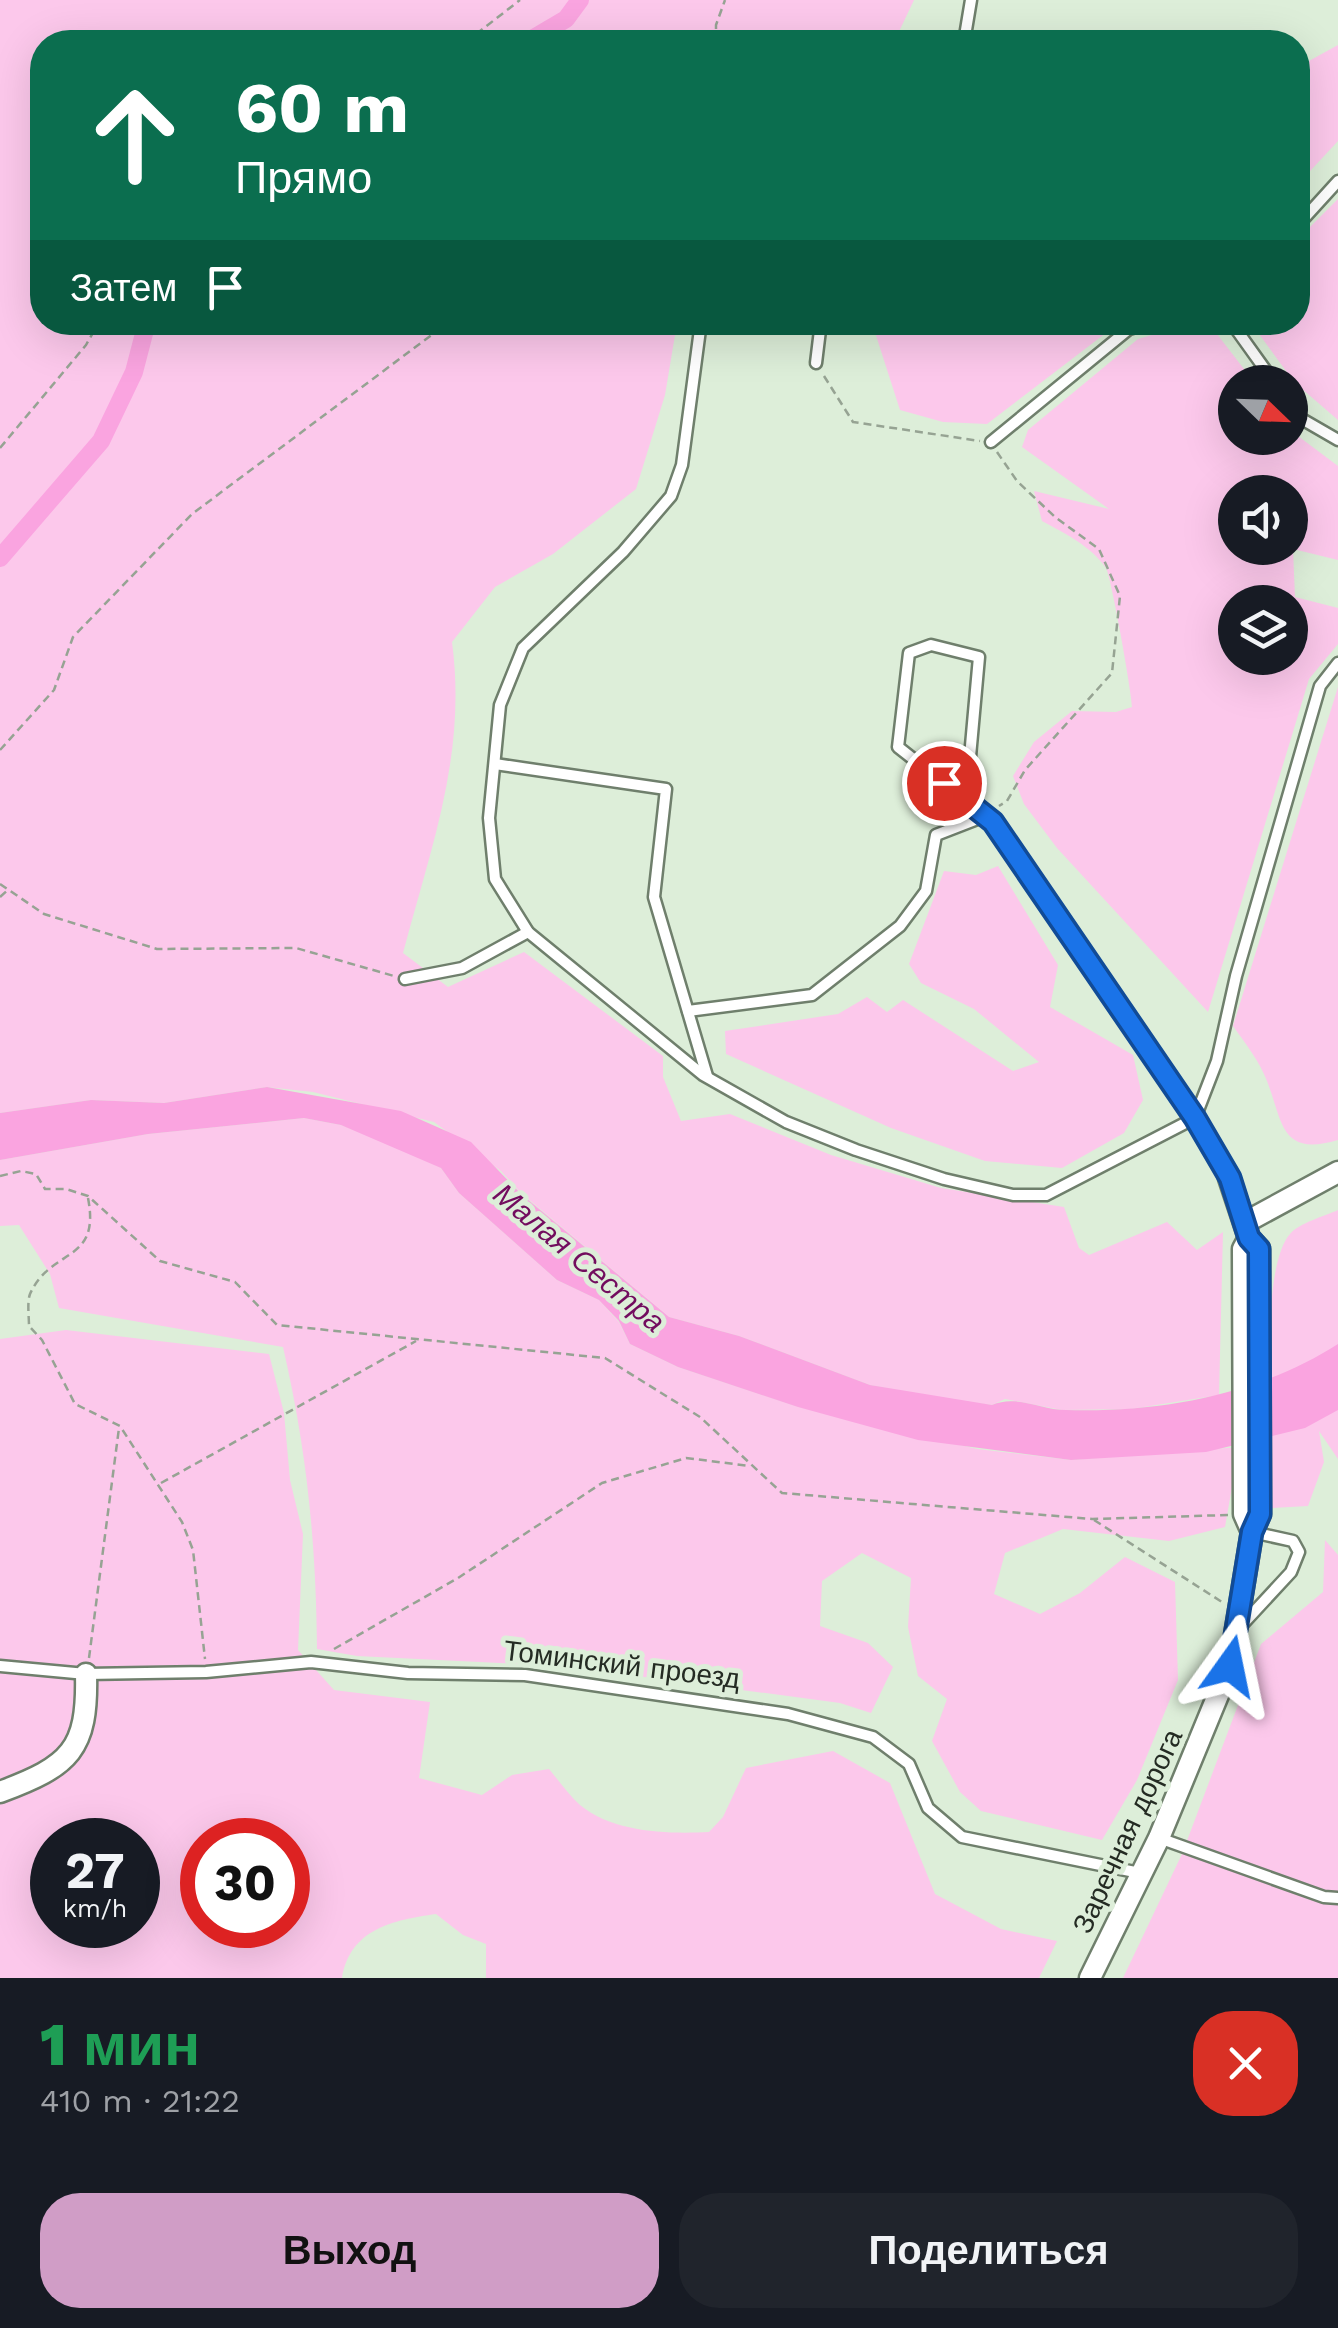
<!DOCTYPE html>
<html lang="ru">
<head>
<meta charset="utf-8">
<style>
  :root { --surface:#171b24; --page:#20242c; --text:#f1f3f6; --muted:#9ea1a6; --accent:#d09dc6 }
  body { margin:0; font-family:"Work Sans",sans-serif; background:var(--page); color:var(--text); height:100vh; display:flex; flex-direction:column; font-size:38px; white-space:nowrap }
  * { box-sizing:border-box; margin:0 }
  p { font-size:32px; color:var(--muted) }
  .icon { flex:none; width:55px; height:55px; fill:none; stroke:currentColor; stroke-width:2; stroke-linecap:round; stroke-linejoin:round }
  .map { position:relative; height:1978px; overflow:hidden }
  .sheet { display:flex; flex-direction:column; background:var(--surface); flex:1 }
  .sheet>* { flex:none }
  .top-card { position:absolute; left:30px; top:30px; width:1280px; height:305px; border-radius:40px; box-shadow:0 10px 40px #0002; background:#0b6e4f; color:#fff; overflow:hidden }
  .needle { width:65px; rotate:113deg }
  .buttons { position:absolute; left:1218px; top:365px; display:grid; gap:20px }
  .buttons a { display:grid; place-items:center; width:90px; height:90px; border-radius:50%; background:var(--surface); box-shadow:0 10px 40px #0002; font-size:50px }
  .speed { position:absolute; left:30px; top:1818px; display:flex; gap:20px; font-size:50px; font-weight:700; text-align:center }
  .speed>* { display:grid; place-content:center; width:130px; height:130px; border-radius:50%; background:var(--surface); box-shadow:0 10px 40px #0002; line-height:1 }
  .speed small { font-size:25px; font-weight:400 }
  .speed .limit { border:15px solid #d22; background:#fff; color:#111 }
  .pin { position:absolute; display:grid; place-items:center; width:85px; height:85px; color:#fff; margin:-42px; border:5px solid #fff; border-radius:50%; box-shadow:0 2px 10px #0007 }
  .me { position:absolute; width:110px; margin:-55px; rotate:12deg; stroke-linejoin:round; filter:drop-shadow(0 0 8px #0008) }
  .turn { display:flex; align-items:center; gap:35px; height:210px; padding:0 40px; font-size:45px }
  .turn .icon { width:130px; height:130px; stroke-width:2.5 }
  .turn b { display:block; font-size:70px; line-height:85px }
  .then { display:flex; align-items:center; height:95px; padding:0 40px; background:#0003; gap:20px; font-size:38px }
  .round { display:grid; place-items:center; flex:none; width:105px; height:105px; border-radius:40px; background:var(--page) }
  .head { display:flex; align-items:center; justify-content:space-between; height:170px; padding:0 40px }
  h1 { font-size:60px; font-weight:800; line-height:75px; color:#1e9e55 }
  .primary-button { display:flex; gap:20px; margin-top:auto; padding:20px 40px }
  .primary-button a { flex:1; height:115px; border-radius:40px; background:var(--accent); color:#111; font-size:40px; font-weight:800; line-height:115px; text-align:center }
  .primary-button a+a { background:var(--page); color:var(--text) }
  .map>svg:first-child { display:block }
</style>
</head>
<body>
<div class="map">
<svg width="1338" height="1978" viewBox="0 0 1338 1978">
  <rect width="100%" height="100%" fill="#ddeed9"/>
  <g fill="#fcc8eb" fill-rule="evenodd">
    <path d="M0 0H914L894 42H42V322L677 323 665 395 636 489 553 554 495 587 452 642C467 754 431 847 403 953L448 987 524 952 663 1056V1077L681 1121 730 1114 831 1155 941 1188 1064 1207 1079 1248 1089 1255 1167 1222 1197 1250 1223 1232 1219 1395 1131 1409 1062 1410 1005 1399 992 1405 945 1399 870 1385 739 1336 669 1317 521 1193 501 1171 434 1122 313 1092 267 1087 164 1103 91 1100 0 1113Z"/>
    <path d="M1338 45V141L1298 184V67Z"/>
    <path d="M1338 199V420L1294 382 1251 323 1298 322V239Z"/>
    <path d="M872 323V322L1119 323 987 424 943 422 900 410Z"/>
    <path d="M1193 323 1210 325 1254 382H1235V438H1290V430L1338 466V560L1293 549 1295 597 1338 608V644L1309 679 1208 1012 1057 848 1024 804 1013 776 1034 742 1072 711 1116 712 1132 707C1132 693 1111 576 1106 568 1091 546 1064 533 1042 521L1034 491 1109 509 1022 447 1028 430 1138 339ZM1235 492H1290V548H1235ZM1235 602H1290V658H1235Z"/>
    <path d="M1338 687V1140C1280 1157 1283 1122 1267 1081 1260 1062 1245 1043 1233 1026Z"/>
    <path d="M998 866 1058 965 1050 1007 1133 1055 1143 1100 1124 1133 1062 1168 985 1161 891 1128 726 1054 725 1031 838 1014 867 997 887 1012 903 1000 1013 1071 1039 1062 974 1009 921 983 909 964 944 871 976 875Z"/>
    <path d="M304 1118 341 1125 394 1144 441 1168 459 1193 557 1280 599 1300 619 1322 630 1344 678 1367 799 1407 977 1449 1071 1460 1239 1447 1225 1527 1169 1541 1063 1529 1005 1553 994 1594 1040 1614 1080 1593 1125 1557 1175 1582 1178 1680 1137 1780 1102 1840 981 1811 960 1792 932 1741 947 1699 918 1676 908 1627 911 1578 862 1553 822 1581 820 1626 868 1643 893 1667 871 1713 840 1703 562 1666 357 1656 317 1649C316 1542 307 1451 283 1347L59 1308 50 1274 19 1225 0 1226V1160L148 1134Z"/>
    <path d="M1338 1210V1459L1319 1431 1324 1462 1308 1506 1272 1508C1273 1451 1257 1271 1290 1234 1299 1223 1325 1216 1338 1210Z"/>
    <path d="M66 1330 269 1354 284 1413 290 1480 303 1534 298 1650 334 1690 430 1702 419 1778 482 1795 512 1775 549 1769C559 1781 569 1795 580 1805 614 1833 669 1834 709 1832L723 1817 746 1768 833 1751 890 1783 935 1894 1001 1929 1057 1941 1039 1978H486V1944L463 1935 436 1914C393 1920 350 1929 342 1978H0V1339ZM52 1840H138V1925H52ZM202 1840H288V1925H202Z"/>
    <path d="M1325 1540 1338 1555V1978H1123L1182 1854 1261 1644 1323 1592Z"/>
  </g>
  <path fill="#faa4e0" d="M267 1087 401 1111 471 1142 521 1194 669 1317 739 1336 870 1385 992 1405C1016 1394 1041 1410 1066 1410 1159 1413 1259 1395 1338 1344V1410L1305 1428 1206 1452 1071 1460 918 1440 798 1407 678 1367 630 1344 619 1321 599 1300 557 1280 459 1193 441 1168 341 1125 304 1118 148 1134 0 1160V1113L91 1100 164 1103Z"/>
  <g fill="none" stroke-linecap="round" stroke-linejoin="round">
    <g stroke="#faa4e0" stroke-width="18">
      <path d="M527 42 566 19 580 0"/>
      <path d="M0 558 101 441 134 372 147 322"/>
    </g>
    <defs>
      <g id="service">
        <path d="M964 42 971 0"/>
        <path d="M1298 225 1338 181"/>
        <path d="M701 322 682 465 671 496 623 552 523 648 500 705 489 818 495 879 528 932 703 1075 786 1122 856 1150 944 1179 1013 1195H1046L1195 1118 1217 1061 1236 976 1320 686 1338 663"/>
        <path d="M1231 322 1274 382"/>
        <path d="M816 363 821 322"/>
        <path d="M1290 404 1300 418 1338 440"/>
        <path d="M991 442 1129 329 1152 322"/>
        <path d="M495 764 666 789 654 897 707 1076"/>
        <path d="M966 801 979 657 931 645 909 653 898 747 993 822 1195 1118 1229 1178"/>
        <path d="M405 979 462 968 528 932"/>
        <path d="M688 1011 812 995 900 926 926 891 936 835 985 816"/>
        <path d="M1241 1626 1291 1572 1299 1552 1293 1541 1252 1532"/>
        <path d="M0 1666 86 1674 206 1672 311 1662 408 1673 525 1675 788 1714 873 1737 909 1764 928 1808 962 1837 1140 1873"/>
        <path d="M1159 1838 1324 1897 1338 1898"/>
      </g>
      <g id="minor">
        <path d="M1246 1222 1338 1172"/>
        <path d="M1249 1238 1243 1249 1244 1514 1252 1532"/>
        <path d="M0 1792C70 1766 88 1750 86 1674"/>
        <path d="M1090 1978 1159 1838 1230 1666 1252 1532 1260 1514 1259 1249 1249 1238 1229 1178"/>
      </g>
    </defs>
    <use href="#service" stroke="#6f7f6c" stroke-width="15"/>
    <use href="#minor" stroke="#6f7f6c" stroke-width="25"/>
    <g stroke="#96a393" stroke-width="2.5" stroke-dasharray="8 5" stroke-linecap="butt">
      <path d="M466 42 520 0"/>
      <path d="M716 42V25L725 0"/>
      <path d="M824 376 853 422 980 441"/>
      <path d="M0 448 86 345 99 322"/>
      <path d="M997 452 1017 481 1055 517 1099 549 1120 596 1112 673 1025 770 1007 801 999 806"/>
      <path d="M0 750 54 690 73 637 192 514 449 322"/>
      <path d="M0 884 44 914 157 949 296 948 394 976"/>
      <path d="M0 897 9 889"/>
      <path d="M0 1176 21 1171 36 1174 45 1189H66L88 1196 160 1261 235 1282 277 1325 605 1358 700 1417 782 1493 1092 1519 1228 1515"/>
      <path d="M88 1198C101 1264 51 1247 30 1294 27 1302 29 1317 29 1326L42 1340 75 1404 120 1426 182 1522 193 1550 205 1659"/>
      <path d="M161 1483 416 1341"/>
      <path d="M1094 1520 1222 1602"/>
      <path d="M334 1649 458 1578 602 1483 686 1458 750 1466"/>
      <path d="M89 1658 119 1428"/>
    </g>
    <use href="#service" stroke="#fff" stroke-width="10"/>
    <use href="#minor" stroke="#fff" stroke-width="20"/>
  </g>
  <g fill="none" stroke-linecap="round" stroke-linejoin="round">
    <defs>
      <path id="route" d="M944 783 993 822 1195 1118 1230 1178 1249 1238 1259 1249 1260 1514 1252 1532 1230 1666"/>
    </defs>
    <use href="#route" stroke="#114b97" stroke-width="25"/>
    <use href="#route" stroke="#1a73e8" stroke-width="18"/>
  </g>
  <g text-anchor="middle" stroke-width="10" stroke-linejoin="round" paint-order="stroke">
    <g font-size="28" fill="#242b23" stroke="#ddeed9">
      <text transform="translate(622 1664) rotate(7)" y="10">Томинский проезд</text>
      <text transform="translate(1127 1831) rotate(-65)" y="10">Заречная дорога</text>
    </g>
    <g font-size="30" font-style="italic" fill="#720c5e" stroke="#ddeed9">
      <text transform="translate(579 1258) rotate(40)" y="10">Малая Сестра</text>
    </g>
  </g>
</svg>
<div class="buttons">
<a><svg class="needle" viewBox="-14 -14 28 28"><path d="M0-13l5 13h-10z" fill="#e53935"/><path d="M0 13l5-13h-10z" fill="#9ea1a6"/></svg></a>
<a><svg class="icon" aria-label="sound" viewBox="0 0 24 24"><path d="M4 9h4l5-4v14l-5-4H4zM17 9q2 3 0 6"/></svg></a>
<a><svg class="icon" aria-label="layers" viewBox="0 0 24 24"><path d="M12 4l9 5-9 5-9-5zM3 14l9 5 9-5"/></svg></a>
</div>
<div class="speed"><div>27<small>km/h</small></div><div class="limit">30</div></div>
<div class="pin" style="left:944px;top:783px;background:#d93025"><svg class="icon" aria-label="arrive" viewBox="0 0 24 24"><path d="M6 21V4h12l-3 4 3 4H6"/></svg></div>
<svg class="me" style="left:1230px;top:1666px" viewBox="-20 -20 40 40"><path d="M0-17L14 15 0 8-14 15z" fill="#1a73e8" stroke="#fff" stroke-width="4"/></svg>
<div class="top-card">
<div class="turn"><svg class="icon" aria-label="ahead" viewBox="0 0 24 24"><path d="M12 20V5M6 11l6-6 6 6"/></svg><div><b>60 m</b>Прямо</div></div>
<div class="then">Затем<svg class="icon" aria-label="arrive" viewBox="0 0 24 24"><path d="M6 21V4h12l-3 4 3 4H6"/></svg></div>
</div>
</div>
<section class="sheet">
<div class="head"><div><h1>1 мин</h1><p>410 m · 21:22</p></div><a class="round" style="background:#d93025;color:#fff"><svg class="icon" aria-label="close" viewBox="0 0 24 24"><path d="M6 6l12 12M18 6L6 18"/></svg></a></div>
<div class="primary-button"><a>Выход</a><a>Поделиться</a></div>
</section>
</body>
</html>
